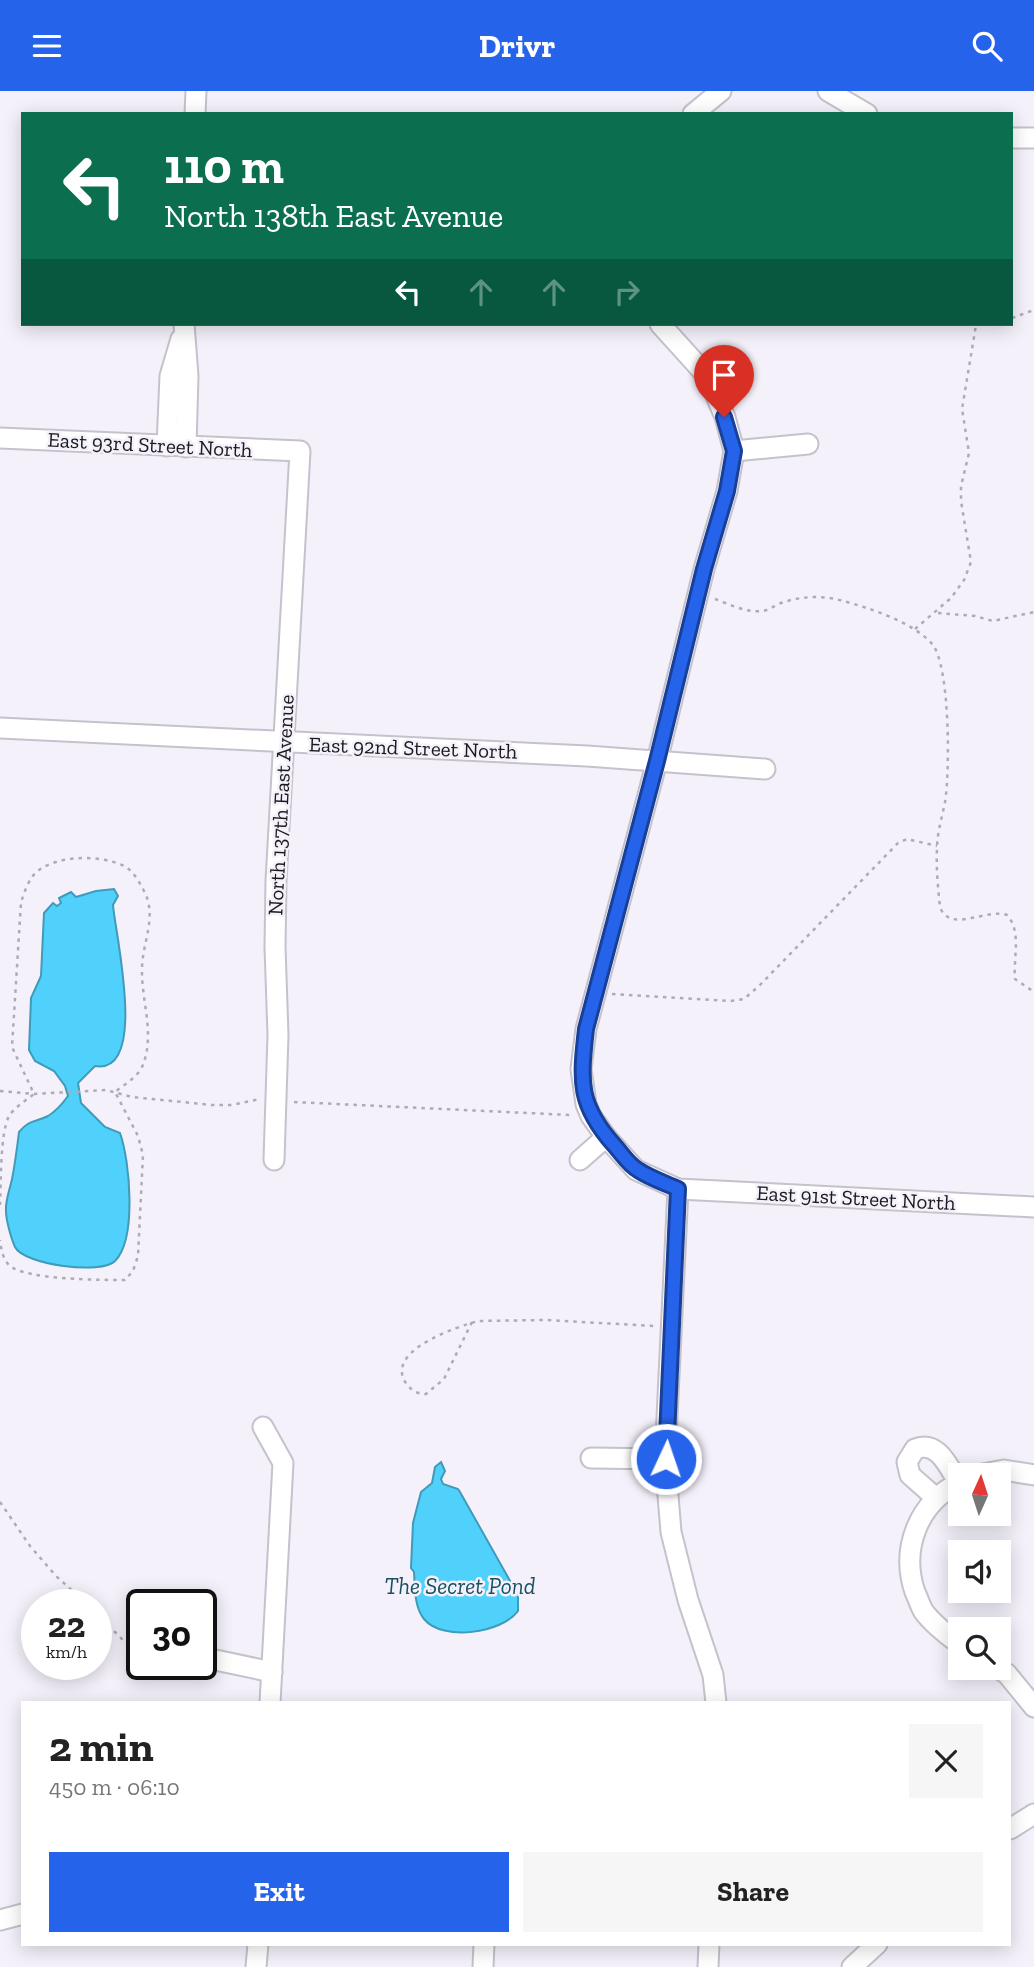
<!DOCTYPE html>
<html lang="en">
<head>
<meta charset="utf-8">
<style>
  :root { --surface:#fff; --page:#f6f6f6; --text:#222; --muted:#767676; --accent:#2563eb }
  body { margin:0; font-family:"Zilla Slab",serif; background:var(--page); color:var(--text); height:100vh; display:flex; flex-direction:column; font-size:26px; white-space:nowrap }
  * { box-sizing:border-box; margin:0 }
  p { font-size:23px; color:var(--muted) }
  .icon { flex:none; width:38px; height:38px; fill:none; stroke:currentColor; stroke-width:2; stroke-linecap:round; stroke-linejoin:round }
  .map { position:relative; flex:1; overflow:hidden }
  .drawer { position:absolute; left:21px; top:1610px; width:990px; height:245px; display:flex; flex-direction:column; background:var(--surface); border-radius:0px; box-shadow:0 4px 18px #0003 }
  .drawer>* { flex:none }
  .guide { position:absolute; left:21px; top:21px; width:992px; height:214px; border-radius:0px; box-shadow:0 4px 18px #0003; background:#0b6e4f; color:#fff; overflow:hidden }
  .needle { width:46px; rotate:3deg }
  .buttons { position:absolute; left:948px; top:1372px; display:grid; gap:14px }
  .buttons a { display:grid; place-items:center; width:63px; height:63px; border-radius:0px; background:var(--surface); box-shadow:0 4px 18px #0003; font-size:35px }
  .speed { position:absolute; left:21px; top:1498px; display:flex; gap:14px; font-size:35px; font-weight:700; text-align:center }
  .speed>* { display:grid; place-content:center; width:91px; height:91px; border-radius:50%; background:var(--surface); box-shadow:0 4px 18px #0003; line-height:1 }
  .speed small { font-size:18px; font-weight:400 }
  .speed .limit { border:4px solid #111; border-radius:10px; background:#fff; color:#111 }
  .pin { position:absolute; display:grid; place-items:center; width:60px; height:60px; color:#fff; margin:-72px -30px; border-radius:50% 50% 50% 0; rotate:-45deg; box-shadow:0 0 7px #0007 }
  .pin .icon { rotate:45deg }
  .me { position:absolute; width:77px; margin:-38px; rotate:3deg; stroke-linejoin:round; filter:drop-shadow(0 0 5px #0008) }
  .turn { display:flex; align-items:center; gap:24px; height:147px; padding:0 28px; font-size:32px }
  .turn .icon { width:91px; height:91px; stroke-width:2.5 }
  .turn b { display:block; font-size:49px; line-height:60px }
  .lanes { display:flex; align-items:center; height:66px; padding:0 28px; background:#0003; justify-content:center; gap:35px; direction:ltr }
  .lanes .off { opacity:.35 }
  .round { display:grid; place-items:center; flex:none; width:74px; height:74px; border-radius:0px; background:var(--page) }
  .headline { display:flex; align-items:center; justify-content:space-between; height:119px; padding:0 28px }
  h1 { font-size:42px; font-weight:700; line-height:52px }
  .action { display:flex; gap:14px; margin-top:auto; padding:14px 28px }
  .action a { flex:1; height:80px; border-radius:0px; background:var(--accent); color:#fff; font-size:28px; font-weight:700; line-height:80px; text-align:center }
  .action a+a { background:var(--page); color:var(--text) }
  header { display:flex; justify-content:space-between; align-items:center; height:91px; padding:0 28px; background:var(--accent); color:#fff; font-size:32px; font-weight:700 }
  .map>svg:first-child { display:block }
</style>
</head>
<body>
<header><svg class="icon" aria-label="menu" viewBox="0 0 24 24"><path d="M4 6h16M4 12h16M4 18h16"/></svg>Drivr<svg class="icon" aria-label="search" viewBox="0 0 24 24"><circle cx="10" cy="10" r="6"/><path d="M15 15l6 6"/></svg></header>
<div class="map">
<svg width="1034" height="1876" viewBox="0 0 1034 1876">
  <rect width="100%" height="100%" fill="#f4f1fb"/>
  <g fill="#50d1fb" stroke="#409ab9" stroke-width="2">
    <path d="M114 798 118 805 113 814C115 842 149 984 95 975L78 992 81 1012 105 1036 120 1042C130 1070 137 1148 115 1170 102 1184 24 1174 15 1156 11 1147 6 1129 6 1120 5 1110 10 1098 12 1088 15 1073 17 1057 19 1041 30 1028 34 1032 48 1025 56 1020 63 1012 68 1005L65 995 54 980 35 970 29 959 31 907 41 885 44 822 53 812 57 815 61 812 59 807 71 801 76 806 96 800Z"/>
    <path d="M441 1371 445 1380 441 1388 443 1393 458 1398 460 1401 518 1504V1520C502 1542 443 1551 424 1528 414 1516 415 1496 414 1481L411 1477 413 1432 421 1401 432 1392 435 1376Z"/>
  </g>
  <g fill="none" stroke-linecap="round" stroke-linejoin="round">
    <defs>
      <g id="minor">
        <path d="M828 0 867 23"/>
        <path d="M195 23 196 0"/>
        <path d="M693 23 721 0"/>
        <path d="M1012 47H1034"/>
        <path d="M184 233 188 285 186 356"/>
        <path d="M660 233 708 286 725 326 734 360 727 400 704 478 657 670 586 938 581 978 586 1013 591 1025 606 1046 636 1079 678 1098 1034 1116"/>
        <path d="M0 347 300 360 276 790 275 856 278 944 274 1069"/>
        <path d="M167 355 170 285 181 248"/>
        <path d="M734 360 808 353"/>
        <path d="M0 637 587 665 765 678"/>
        <path d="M580 1069 606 1046"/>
        <path d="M678 1098 665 1368 671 1441 688 1509 713 1584 716 1612"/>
        <path d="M263 1336 283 1372 270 1612"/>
        <path d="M591 1367 665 1368"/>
        <path d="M977 1384 1004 1379 1034 1384"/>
        <path d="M961 1391C919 1410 900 1457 915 1501 918 1507 920 1515 924 1521 934 1534 947 1544 961 1554"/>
        <path d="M936 1407 910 1384 907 1371 915 1358C938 1349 948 1375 959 1392"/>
        <path d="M138 1565H142"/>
        <path d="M201 1566 272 1581"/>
        <path d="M998 1577 1007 1583 1034 1616"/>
        <path d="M1010 1738 1034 1723"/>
        <path d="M0 1829 23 1823"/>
        <path d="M256 1876 258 1853"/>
        <path d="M483 1876 484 1853"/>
        <path d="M708 1876 709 1853"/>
        <path d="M852 1876 877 1853"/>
      </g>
    </defs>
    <use href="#minor" stroke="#c5c2cc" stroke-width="23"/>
    <g stroke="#aeabb4" stroke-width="2.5" stroke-dasharray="3.5 5" stroke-linecap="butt">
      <path d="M1012 227 1034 219"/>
      <path d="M715 508C729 513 746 522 761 520 768 520 774 515 781 512 801 505 823 504 843 510 870 517 915 532 933 554 950 577 950 681 945 711 942 727 937 742 937 758 936 777 938 797 940 816 950 843 986 817 1007 824 1022 840 1013 867 1015 888L1034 901"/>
      <path d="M938 522 975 525 993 530 1034 521"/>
      <path d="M915 538 951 507 964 489 971 471 961 410V395L969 362 962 318 976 234 979 233"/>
      <path d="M612 903 730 910 744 908 760 894 898 752 907 748 937 755"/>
      <path d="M0 1000 34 1003 106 999 132 1006 212 1014H232L260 1008"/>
      <path d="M294 1011 570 1024"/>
      <path d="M0 1114C1 1092 0 1043 9 1025 15 1016 25 1010 34 1003L12 956 21 811C25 800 29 786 39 779 60 764 99 764 122 774 132 778 138 789 143 798 159 826 141 852 142 881 142 911 154 941 144 971 140 985 125 993 115 1001L138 1045 143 1064 138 1165 133 1180 125 1189C103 1189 23 1189 9 1174 3 1168 1 1158 0 1149"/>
      <path d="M472 1231 444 1288 426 1303C416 1303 409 1298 404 1289 389 1258 457 1236 478 1230L546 1229 654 1235"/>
      <path d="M0 1411 30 1455 56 1485 88 1514"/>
      <path d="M96 1522 126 1552"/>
    </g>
    <use href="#minor" stroke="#fff" stroke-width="19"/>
  </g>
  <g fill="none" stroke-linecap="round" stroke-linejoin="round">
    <defs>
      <path id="route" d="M666 1368 678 1098C665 1092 650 1087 638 1079 629 1074 622 1063 615 1055 578 1014 580 991 586 938L657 670 704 478 727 400 734 360 724 326"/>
    </defs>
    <use href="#route" stroke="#184099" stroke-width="18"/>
    <use href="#route" stroke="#2563eb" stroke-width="12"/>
  </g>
  <g text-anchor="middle" stroke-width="5" stroke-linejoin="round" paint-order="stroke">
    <g font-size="21" fill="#1b1a1e" stroke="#f4f1fb">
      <text transform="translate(150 354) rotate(3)" y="7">East 93rd Street North</text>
      <text transform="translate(413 657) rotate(2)" y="7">East 92nd Street North</text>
      <text transform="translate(281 714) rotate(-87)" y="7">North 137th East Avenue</text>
      <text transform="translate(856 1107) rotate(3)" y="7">East 91st Street North</text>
    </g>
    <g font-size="23" font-style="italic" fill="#1a5061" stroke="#f4f1fb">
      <text x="460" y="1503">The Secret Pond</text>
    </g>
  </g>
</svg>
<div class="buttons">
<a><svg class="needle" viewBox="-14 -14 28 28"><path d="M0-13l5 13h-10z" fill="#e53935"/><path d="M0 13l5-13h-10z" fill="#767676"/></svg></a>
<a><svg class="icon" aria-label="sound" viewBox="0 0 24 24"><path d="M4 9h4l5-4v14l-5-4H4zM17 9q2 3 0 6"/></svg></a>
<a><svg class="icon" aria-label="search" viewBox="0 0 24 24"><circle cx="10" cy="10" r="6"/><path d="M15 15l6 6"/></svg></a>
</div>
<div class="speed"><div>22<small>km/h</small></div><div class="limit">30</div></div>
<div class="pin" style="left:724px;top:326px;background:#d93025"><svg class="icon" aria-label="arrive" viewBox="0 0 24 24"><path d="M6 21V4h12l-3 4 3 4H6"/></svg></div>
<svg class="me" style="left:666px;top:1368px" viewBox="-20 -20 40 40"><circle r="17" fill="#2563eb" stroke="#fff" stroke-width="3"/><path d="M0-11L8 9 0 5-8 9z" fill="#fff"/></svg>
<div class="guide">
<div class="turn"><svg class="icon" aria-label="left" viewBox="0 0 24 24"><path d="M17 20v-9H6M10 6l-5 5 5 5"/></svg><div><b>110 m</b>North 138th East Avenue</div></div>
<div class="lanes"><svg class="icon" aria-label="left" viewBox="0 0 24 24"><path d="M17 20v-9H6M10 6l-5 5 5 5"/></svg><svg class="icon off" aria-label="ahead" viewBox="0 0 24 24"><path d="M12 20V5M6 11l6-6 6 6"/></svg><svg class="icon off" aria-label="ahead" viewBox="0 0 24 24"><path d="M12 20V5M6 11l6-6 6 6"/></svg><svg class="icon off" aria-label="right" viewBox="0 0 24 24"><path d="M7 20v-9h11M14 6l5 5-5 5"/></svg></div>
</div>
<section class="drawer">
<div class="headline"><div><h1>2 min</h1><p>450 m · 06:10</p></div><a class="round"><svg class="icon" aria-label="close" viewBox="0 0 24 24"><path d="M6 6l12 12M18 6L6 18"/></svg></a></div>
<div class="action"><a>Exit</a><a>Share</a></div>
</section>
</div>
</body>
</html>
